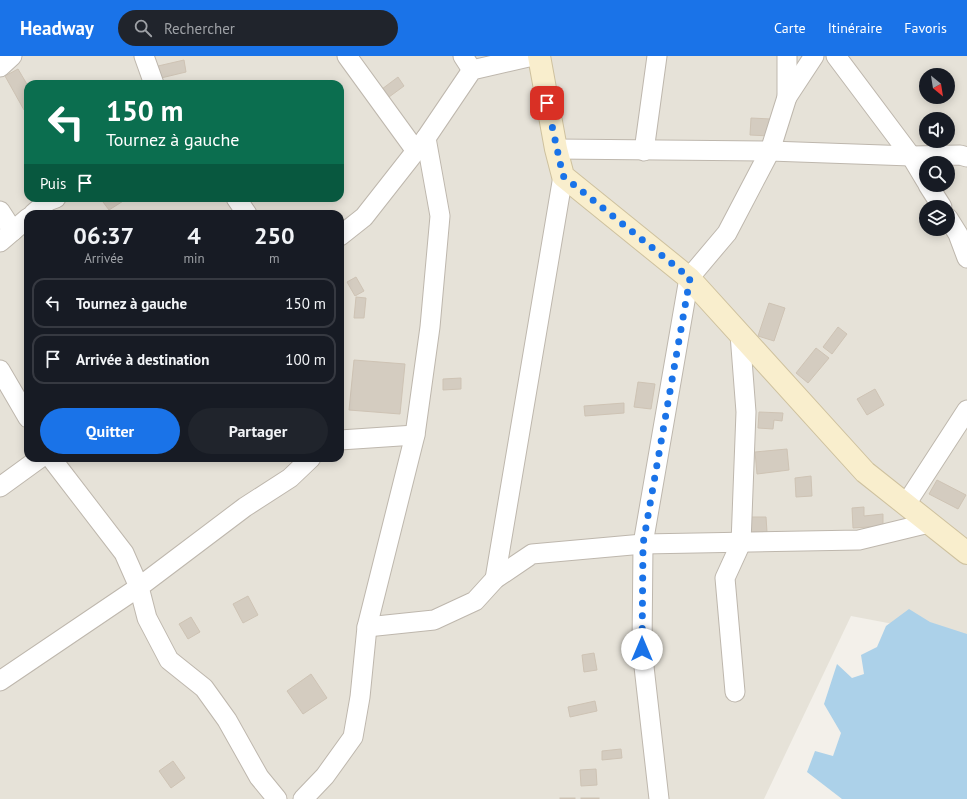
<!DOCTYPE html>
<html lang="fr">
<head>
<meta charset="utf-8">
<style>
  :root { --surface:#171b24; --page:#20242c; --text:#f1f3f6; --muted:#9ea1a6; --line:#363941; --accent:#1a73e8 }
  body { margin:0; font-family:"PT Sans",sans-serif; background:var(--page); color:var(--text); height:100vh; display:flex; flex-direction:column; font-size:15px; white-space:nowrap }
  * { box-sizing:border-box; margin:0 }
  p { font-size:13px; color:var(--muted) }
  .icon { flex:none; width:22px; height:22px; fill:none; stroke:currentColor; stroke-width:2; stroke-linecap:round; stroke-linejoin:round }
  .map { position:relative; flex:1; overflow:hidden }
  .side { position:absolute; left:24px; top:154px; width:320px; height:252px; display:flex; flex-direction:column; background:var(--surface); border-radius:12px; box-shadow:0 2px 10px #0003 }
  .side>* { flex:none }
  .hud { position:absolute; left:24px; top:24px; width:320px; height:122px; border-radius:12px; box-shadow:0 2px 10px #0003; background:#0b6e4f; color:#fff; overflow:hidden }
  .needle { width:26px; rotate:150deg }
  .tools { position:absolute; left:919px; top:12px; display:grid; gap:8px }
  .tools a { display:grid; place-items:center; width:36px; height:36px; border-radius:50%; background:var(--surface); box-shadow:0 2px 10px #0003; font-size:20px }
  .pin { position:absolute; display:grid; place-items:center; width:34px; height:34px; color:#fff; margin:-17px; border-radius:8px; box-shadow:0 2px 6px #0006 }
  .me { position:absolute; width:44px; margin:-22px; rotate:0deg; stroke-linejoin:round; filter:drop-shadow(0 0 3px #0008) }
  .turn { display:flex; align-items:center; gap:14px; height:84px; padding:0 16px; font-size:18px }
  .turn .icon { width:52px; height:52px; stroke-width:2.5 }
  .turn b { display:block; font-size:28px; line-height:34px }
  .then { display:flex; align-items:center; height:38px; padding:0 16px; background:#0003; gap:8px; font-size:15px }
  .eta { display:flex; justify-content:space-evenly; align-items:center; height:68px; text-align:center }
  .eta b { font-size:24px; font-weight:800; line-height:28px }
  .button { display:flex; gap:8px; margin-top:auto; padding:8px 16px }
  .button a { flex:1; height:46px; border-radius:24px; background:var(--accent); color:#fff; font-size:16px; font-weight:800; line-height:46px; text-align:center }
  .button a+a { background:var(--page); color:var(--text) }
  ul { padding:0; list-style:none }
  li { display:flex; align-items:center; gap:12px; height:50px; margin:0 8px 6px; padding:0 8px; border:2px solid var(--line); border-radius:12px }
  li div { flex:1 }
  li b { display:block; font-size:15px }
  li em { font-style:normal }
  header { display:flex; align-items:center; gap:24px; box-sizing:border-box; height:56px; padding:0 20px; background:var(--accent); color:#fff }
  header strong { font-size:19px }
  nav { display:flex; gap:22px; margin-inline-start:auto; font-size:14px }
  .search { width:280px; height:36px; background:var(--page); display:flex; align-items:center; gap:10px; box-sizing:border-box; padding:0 14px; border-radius:22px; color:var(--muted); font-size:15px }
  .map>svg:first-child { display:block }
</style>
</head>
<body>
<header>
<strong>Headway</strong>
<div class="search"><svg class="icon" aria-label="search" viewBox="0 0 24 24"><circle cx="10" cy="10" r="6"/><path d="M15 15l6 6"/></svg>Rechercher</div>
<nav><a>Carte</a><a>Itinéraire</a><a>Favoris</a></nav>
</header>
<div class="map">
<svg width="967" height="743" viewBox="0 0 967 743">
  <rect width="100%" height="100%" fill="#f3f0ea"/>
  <path fill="#e6e2d8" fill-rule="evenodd" d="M0 0H967V582L851 560 764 743H0ZM926 19H948V41H926ZM28 28H340V142H28ZM926 63H948V85H926ZM926 107H948V129H926ZM926 151H948V173H926ZM28 158H340V402H28Z"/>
  <path fill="#acd1e9" d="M909 553 930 566 967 578V743H842L807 716 815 695 833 700 841 677 824 648 837 608 852 622 864 618 861 599 877 591 886 570Z"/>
  <g fill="#d4ccc0" stroke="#cec3b4">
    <path d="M184 4 186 16 161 22 158 10Z"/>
    <path d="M18 13 28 30V51L24 54 5 20Z"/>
    <path d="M398 21 404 30 389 41 382 33Z"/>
    <path d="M751 62 771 63 770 80 750 79Z"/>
    <path d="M110 142H128L109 154 103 146Z"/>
    <path d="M356 221 364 235 355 240 347 226Z"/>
    <path d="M356 241 366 242 364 262H354Z"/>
    <path d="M769 247 785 252 774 285 758 280Z"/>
    <path d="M838 271 847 278 832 298 823 291Z"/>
    <path d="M816 292 829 302 808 327 796 317Z"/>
    <path d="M354 304 405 308 400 358 349 354Z"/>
    <path d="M461 322V333L443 334V323Z"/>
    <path d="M638 326 655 328 651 353 634 351Z"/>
    <path d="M875 333 884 349 867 359 857 343Z"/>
    <path d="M624 347V357L585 360 584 350Z"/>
    <path d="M759 356 783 357 782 365 774 364 773 373 758 372Z"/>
    <path d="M787 393 789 414 757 418 755 396Z"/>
    <path d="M811 420 812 440 796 441 795 422Z"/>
    <path d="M937 424 966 439 958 453 929 438Z"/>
    <path d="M864 451V460L883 458V470L853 472 852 452Z"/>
    <path d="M750 461H766L767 476H750Z"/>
    <path d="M248 540 258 559 243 567 233 548Z"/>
    <path d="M191 561 200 576 188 583 179 568Z"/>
    <path d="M594 597 597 614 584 616 582 599Z"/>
    <path d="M311 618 327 642 303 658 287 635Z"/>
    <path d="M595 645 597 655 570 661 568 651Z"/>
    <path d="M621 693 622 702 602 704V695Z"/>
    <path d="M173 705 185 722 171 732 159 715Z"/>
    <path d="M596 713 597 729 581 730 580 714Z"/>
    <rect x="560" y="742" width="15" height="1"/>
    <rect x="581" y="742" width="18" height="1"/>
  </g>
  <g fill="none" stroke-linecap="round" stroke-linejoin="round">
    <defs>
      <g id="street">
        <path d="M144 0 154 28"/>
        <path d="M347 0 416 95"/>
        <path d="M463 0 472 14"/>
        <path d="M836 0 911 100 926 125"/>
        <path d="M0 11 12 0"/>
        <path d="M787 41 814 0"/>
        <path d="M556 93 770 95 911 100 960 99 967 101"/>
        <path d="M644 95 657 0"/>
        <path d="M928 129 942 151"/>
        <path d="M236 142 247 158"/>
        <path d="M0 155 13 175"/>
        <path d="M33 158 48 145 56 142"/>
        <path d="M948 162 958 178 967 202"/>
        <path d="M340 180 364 161 426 82 472 14 533 0"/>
        <path d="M0 186 28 162"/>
        <path d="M0 314 28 362"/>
        <path d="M340 384 415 379"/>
        <path d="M0 431 40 402"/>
        <path d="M906 448 967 354"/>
        <path d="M495 523 563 120"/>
        <path d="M367 571 434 564 475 545 495 523 532 498 643 488 859 484 929 467"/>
        <path d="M0 625 139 531 124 497 51 402"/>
        <path d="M735 636 725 522 741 487 746 356 740 278"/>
        <path d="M277 743 259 721 227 664 204 632 169 604 147 562 139 531 245 451 290 422 311 402"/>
        <path d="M303 743 325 720 353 681 360 641 367 571 415 379 430 271 440 160 426 82"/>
        <path d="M659 743 642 593 643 488 689 222 727 177 770 95 787 41V0"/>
      </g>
      <path id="secondary" d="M539 0 556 93 563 120 689 222 865 416 967 497"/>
    </defs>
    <use href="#street" stroke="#beb7ad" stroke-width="21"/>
    <use href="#secondary" stroke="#cec19e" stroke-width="24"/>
    <use href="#street" stroke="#fff" stroke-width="19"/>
    <use href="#secondary" stroke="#f9eecd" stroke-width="22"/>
  </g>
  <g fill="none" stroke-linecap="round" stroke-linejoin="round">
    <path stroke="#1a73e8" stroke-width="7" stroke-dasharray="0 12.6" d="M547 47 563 120 690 222 643 488 642 593"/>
  </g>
</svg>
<div class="tools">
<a><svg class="needle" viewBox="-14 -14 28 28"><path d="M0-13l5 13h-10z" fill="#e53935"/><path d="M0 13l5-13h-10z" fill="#9ea1a6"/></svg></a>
<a><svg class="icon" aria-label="sound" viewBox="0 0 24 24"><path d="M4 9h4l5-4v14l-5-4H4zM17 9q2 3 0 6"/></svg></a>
<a><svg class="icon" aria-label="search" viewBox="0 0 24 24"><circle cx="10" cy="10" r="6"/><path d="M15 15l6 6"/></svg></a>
<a><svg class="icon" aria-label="layers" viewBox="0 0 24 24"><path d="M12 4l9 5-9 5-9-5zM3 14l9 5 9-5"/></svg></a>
</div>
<div class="pin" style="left:547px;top:47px;background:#d93025"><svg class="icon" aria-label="arrive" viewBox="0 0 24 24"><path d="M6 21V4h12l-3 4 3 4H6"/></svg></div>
<svg class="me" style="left:642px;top:593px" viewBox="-20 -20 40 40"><circle r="19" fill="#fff"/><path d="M0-13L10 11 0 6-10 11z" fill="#1a73e8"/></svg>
<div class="hud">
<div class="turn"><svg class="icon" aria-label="left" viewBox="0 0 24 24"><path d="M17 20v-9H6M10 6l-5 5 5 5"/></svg><div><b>150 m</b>Tournez à gauche</div></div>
<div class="then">Puis<svg class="icon" aria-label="arrive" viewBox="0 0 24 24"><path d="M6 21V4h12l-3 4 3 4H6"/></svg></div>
</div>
<section class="side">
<div class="eta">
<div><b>06:37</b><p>Arrivée</p></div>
<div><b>4</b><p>min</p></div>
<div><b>250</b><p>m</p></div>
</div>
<ul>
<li><svg class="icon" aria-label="left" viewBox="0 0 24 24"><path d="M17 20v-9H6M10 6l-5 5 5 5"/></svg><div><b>Tournez à gauche</b></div><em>150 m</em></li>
<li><svg class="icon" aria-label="arrive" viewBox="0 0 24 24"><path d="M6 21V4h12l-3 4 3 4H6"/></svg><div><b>Arrivée à destination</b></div><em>100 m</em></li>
</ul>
<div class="button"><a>Quitter</a><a>Partager</a></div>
</section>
</div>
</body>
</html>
